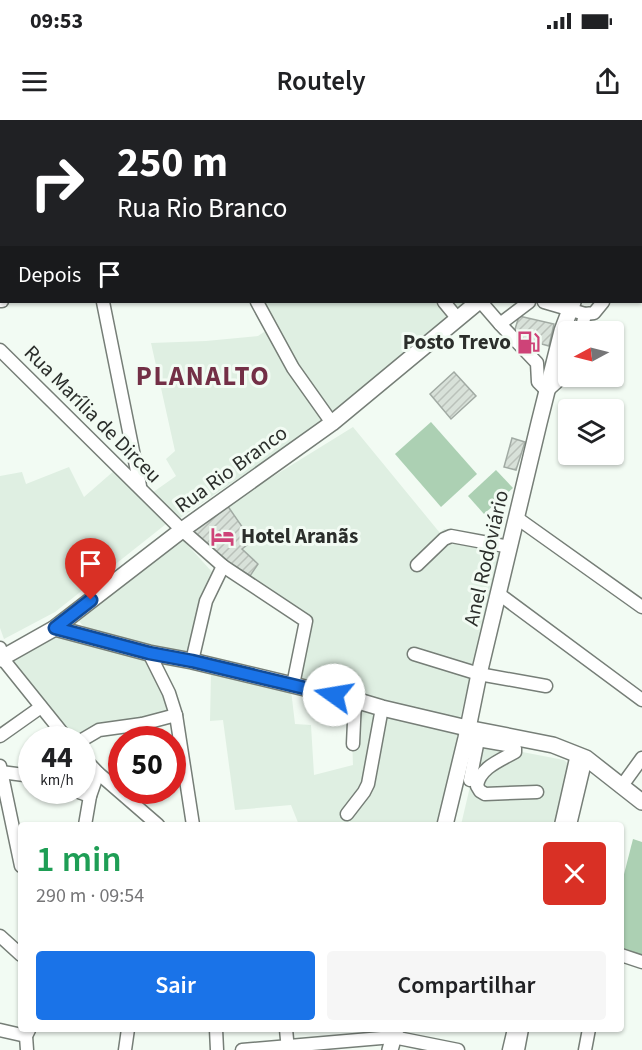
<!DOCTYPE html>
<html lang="pt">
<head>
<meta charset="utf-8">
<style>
  :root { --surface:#fff; --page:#f6f6f6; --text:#202124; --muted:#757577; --accent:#1a73e8 }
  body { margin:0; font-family:"Source Sans 3",sans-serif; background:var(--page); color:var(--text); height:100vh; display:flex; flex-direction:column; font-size:22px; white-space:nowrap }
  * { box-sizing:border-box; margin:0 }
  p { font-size:20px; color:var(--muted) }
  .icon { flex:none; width:33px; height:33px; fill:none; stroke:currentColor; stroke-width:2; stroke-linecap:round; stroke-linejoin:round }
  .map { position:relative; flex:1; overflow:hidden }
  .details { position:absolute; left:18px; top:702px; width:606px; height:210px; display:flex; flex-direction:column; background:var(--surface); border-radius:6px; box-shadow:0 2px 4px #0004 }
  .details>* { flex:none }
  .hud { position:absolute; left:0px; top:0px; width:642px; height:183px; box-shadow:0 2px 4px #0004; background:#202124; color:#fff; overflow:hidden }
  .needle { width:39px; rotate:263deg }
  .tools { position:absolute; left:558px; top:201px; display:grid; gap:12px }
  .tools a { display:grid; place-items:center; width:66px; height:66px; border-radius:6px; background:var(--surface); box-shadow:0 2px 4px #0004; font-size:30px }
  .speed { position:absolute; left:18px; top:606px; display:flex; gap:12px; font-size:30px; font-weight:700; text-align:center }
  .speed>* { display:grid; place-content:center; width:78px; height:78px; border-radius:50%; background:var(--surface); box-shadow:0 2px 4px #0004; line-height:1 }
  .speed small { font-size:15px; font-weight:400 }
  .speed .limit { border:9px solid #d22; background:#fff; color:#111 }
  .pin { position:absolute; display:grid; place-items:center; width:51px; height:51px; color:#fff; margin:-62px -26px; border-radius:50% 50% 50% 0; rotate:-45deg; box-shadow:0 0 6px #0007 }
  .pin .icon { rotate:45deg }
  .me { position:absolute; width:66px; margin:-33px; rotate:283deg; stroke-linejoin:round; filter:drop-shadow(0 0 4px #0008) }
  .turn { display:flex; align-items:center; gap:21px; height:126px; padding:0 18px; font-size:27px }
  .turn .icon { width:78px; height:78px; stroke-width:2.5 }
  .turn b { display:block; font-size:42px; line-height:51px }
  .then { display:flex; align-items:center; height:57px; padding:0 18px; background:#0003; gap:12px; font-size:22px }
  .round { display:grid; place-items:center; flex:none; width:63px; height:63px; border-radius:6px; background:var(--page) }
  .head { display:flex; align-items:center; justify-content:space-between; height:102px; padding:0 18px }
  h1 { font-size:36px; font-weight:600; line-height:45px; color:#1e9e55 }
  .action { display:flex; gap:12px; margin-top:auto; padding:12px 18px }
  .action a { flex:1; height:69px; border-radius:6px; background:var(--accent); color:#fff; font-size:24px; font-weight:600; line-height:69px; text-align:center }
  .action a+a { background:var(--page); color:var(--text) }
  .status { display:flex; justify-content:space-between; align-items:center; height:42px; padding:0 30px; background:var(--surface); direction:ltr }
  .status svg { height:16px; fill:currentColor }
  header { display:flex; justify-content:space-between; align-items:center; height:78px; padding:0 18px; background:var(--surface); font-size:27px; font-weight:600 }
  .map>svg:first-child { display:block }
</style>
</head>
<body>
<div class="status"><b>09:53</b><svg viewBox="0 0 49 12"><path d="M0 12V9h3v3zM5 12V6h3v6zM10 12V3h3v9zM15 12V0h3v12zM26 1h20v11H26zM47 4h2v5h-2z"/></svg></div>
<header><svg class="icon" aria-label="menu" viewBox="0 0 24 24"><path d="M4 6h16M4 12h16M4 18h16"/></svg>Routely<svg class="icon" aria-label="share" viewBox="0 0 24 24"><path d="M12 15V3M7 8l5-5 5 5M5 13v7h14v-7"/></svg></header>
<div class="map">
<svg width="642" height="930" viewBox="0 0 642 930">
  <defs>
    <pattern id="building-hatch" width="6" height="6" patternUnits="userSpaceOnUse" patternTransform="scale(1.5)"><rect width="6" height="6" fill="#d8e1d9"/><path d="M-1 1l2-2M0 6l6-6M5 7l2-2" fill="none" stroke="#bac1ba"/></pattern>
  </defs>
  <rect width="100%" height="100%" fill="#f2fbf3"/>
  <g fill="#dfefe2">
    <path d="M264 182H470L414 230 330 294 296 240Z"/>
    <path d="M267 210 291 257 323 301 180 398 152 373 176 356 166 339 175 331 151 223 206 221 258 216Z"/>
    <path d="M353 307 440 413 444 409 504 419 460 599 299 560 312 498 221 438 227 385Z"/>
    <path d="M69 347 84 377 115 350 166 404 55 492 4 519 0 508V356L22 352 26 364Z"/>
    <path d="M183 420 213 453 188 534 99 516 83 506 76 497Z"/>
    <path d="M55 515 145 537 170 591 127 603 100 605 73 619 10 540Z"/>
    <path d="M211 553 264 563 291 570 295 604 311 605 314 655 353 645 351 587 459 614 437 705H299L291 685 235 690 223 600 210 601Z"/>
    <path d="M480 624 564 640 570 646 556 705H461Z"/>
  </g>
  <g fill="#acd0b3">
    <path d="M431 302 477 354 441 387 395 334Z"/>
    <path d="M496 350 513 368 484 394 468 376Z"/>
    <path d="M633 719 642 722V836L621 831V766Z"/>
  </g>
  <g fill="url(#building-hatch)" stroke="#a1aaa3" stroke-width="1.5">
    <path d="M519 196 554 204 549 226 513 216Z"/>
    <path d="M454 252 476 276 451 299 430 274Z"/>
    <path d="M512 318 525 322 516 350 504 347Z"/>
    <path d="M227 385 252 421 242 429 258 444 250 456 221 438 192 410Z"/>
  </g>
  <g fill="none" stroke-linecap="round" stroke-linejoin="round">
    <defs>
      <g id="minor">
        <path d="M168 0 171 2"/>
        <path d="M443 0 448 2"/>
        <path d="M21 2 22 0"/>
        <path d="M206 2V0"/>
        <path d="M497 2 505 0"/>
        <path d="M0 37 2 39"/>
        <path d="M0 57 2 53"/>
        <path d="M0 103H2"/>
        <path d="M0 181H2"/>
        <path d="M103 182 140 366"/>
        <path d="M257 182 293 248 332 303"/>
        <path d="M444 182 458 199"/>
        <path d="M481 182 500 204 537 243 538 262 547 271 568 252"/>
        <path d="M544 182 585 194 594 193 603 182"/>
        <path d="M500 204 529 182"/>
        <path d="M581 212 585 194"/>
        <path d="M0 230 182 410 223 446 306 501 293 565"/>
        <path d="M517 398 642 487"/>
        <path d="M417 445 444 419 451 416 510 427"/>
        <path d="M499 474 642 580"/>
        <path d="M0 528 2 538 68 620"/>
        <path d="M149 533 169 573 176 595 193 705"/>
        <path d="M414 534 479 554 546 566"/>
        <path d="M192 541 206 481 223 446"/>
        <path d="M0 616 41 587"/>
        <path d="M466 618 512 626 515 628V632C501 640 479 648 477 666L480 671 485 674 537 672"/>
        <path d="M82 620 99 610 142 604 176 595"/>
        <path d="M353 624 355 580"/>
        <path d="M82 636 98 653 158 705"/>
        <path d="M0 646 21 746"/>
        <path d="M1 652 32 656"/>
        <path d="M470 660 478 620"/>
        <path d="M621 667 642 638"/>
        <path d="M73 670 90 676"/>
        <path d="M347 694 364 672 368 664 382 588"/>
        <path d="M85 705 90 676 98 653"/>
        <path d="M561 705 577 634"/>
        <path d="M570 705 586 638"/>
        <path d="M0 816 21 835"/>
        <path d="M621 835 642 842"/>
        <path d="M216 909 217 930"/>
        <path d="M286 909 288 930"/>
        <path d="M0 910 26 916"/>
        <path d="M27 930 26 916 29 910"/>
        <path d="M125 930 128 909"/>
        <path d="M242 930 393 917 458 930"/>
        <path d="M509 930 514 909"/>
        <path d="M518 930 522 909"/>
        <path d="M585 930 589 909"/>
      </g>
      <g id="major">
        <path d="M640 59 642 57"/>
        <path d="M55 508 149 533 192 541 355 580 382 588 467 608 553 625 586 638 642 682"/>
        <path d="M0 539 55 508 182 410 332 303 478 182"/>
        <path d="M445 705 466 618 479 554 539 303 562 211 573 182"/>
        <path d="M390 930 396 909"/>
      </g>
    </defs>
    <use href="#minor" stroke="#767e77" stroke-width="15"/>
    <use href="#major" stroke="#767e77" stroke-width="18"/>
    <use href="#minor" stroke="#fff" stroke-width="12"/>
    <use href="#major" stroke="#fff" stroke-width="15"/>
  </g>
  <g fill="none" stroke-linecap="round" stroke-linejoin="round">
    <defs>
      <path id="route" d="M91 480 55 508 149 533 192 541 334 575"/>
    </defs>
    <use href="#route" stroke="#114b97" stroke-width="15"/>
    <use href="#route" stroke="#1a73e8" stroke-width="10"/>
  </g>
  <defs>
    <symbol id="fuel-bare" viewBox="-9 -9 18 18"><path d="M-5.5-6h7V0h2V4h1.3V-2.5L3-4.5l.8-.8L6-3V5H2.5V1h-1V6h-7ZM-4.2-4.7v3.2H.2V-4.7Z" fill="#ce4378" stroke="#f2fbf3" stroke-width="2.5" paint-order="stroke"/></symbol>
    <symbol id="hotel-bare" viewBox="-9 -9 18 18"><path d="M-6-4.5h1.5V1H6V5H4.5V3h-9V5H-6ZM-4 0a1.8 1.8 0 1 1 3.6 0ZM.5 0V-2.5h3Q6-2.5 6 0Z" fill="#ce4378" stroke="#f2fbf3" stroke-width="2.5" paint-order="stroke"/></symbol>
  </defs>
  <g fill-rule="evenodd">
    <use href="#fuel-bare" x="512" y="206" width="33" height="33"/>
    <use href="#hotel-bare" x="206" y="400" width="33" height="33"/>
  </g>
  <g text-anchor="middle" stroke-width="6" stroke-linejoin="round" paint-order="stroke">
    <g font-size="21" font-weight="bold" fill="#2b2e2b" stroke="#f2fbf3" text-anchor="end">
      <text x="511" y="229">Posto Trevo</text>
      <text x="241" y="423" text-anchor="start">Hotel Aranãs</text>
    </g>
    <g font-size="21" fill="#2b2e2b" stroke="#f2fbf3">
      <text transform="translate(93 294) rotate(45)" y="7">Rua Marília de Dirceu</text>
      <text transform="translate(231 349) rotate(-36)" y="7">Rua Rio Branco</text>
      <text transform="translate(486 438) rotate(-77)" y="7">Anel Rodoviário</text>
    </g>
    <g font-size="27" font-weight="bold" letter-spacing="1.5" fill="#732f46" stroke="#f2fbf3">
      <text x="203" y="265">PLANALTO</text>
    </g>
  </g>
</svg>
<div class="tools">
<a><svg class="needle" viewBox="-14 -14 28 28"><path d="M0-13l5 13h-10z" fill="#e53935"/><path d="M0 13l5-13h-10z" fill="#757577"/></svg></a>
<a><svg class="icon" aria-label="layers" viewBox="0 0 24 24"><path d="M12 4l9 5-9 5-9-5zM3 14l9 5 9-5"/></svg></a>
</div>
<div class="speed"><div>44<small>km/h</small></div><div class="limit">50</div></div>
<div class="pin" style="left:91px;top:480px;background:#d93025"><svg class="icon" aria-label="arrive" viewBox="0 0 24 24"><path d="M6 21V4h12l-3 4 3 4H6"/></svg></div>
<svg class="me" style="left:334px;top:575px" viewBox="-20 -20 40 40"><circle r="19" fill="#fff"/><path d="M0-13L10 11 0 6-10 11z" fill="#1a73e8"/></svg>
<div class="hud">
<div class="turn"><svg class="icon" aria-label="right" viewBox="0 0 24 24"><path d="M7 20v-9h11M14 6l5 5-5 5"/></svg><div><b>250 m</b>Rua Rio Branco</div></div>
<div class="then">Depois<svg class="icon" aria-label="arrive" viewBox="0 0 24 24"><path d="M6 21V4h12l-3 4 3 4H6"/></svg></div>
</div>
<section class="details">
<div class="head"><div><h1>1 min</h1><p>290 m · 09:54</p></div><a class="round" style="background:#d93025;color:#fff"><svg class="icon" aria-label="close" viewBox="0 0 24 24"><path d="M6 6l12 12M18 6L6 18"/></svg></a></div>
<div class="action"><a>Sair</a><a>Compartilhar</a></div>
</section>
</div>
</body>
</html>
